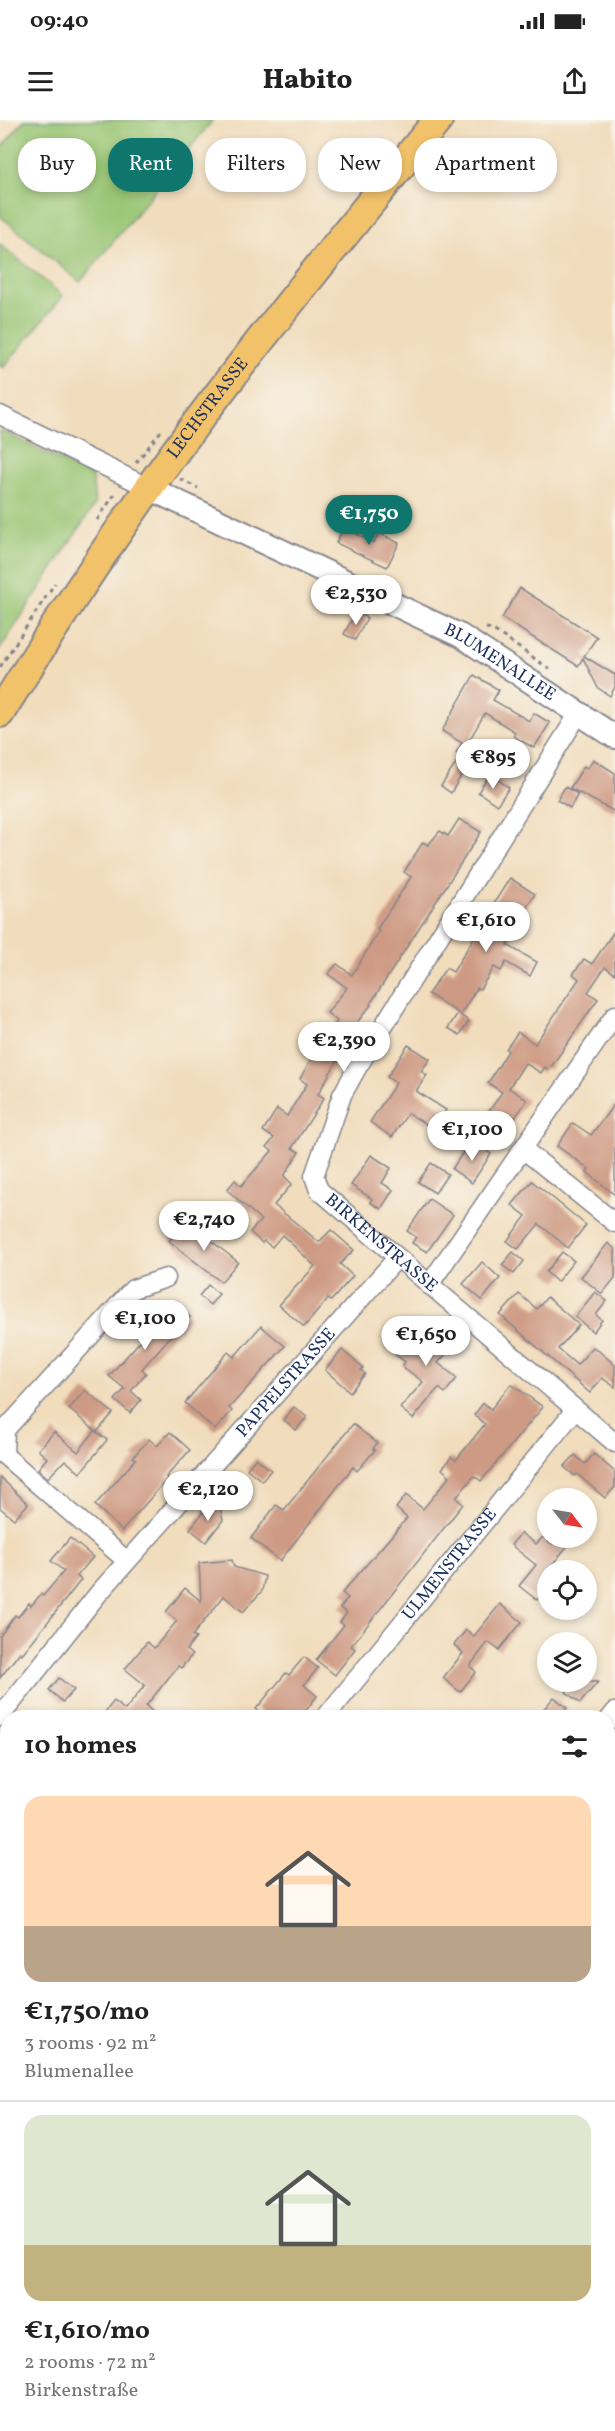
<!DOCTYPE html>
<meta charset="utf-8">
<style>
body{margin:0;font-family:Vollkorn,serif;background:#f2f2f2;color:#222;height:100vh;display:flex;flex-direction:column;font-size:22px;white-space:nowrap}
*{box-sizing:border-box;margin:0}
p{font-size:20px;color:#767676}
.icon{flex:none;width:33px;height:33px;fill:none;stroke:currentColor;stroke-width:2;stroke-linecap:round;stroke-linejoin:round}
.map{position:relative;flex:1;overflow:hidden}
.sheet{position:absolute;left:0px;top:1590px;width:615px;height:722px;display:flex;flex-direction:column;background:#fff;border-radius:24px 24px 0 0;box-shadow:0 3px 9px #0003}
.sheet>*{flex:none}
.guide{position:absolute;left:18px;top:18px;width:579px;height:54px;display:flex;gap:12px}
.needle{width:39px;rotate:121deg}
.buttons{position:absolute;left:537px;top:1368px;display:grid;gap:12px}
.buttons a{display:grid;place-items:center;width:60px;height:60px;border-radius:50%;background:#fff;box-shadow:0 3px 9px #0003;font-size:30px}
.price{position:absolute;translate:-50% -51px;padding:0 14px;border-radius:21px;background:#fff;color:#222;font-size:20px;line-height:39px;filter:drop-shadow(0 2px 3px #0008)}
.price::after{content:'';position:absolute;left:50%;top:36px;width:18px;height:14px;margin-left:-9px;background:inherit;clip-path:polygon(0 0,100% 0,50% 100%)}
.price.on{background:#0f766e;color:#fff}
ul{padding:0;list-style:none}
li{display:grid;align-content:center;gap:12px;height:318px;padding:0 24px}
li+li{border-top:2px solid #e0e0e0}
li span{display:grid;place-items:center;height:186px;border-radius:18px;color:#555}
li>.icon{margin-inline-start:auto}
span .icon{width:108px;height:108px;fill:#fffc;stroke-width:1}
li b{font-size:26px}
h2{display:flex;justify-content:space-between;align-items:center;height:72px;padding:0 24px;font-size:26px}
.pill{padding:0 21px;border-radius:24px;background:#fff;box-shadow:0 3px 9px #0003;font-size:21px;line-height:54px}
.pill.on{background:#0f766e;color:#fff}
.status{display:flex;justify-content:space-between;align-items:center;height:42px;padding:0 30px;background:#fff;direction:ltr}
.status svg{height:16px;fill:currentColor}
header{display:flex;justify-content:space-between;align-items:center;height:78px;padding:0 24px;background:#fff;font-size:27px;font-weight:800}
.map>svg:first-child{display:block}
.green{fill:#98c573;stroke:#5a7a68;stroke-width:1.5}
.building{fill:#ce9a83}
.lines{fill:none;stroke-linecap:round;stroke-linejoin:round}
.minor-casing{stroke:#86868c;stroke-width:21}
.tertiary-casing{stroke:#86868c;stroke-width:26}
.primary-casing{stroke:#86868c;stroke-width:32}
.path{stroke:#86868c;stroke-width:3;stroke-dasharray:4.5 4.5;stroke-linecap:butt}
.minor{stroke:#fff;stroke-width:18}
.tertiary{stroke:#fff;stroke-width:22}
.primary{stroke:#f2c26a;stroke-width:28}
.labels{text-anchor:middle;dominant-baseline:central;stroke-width:6;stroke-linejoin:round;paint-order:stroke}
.street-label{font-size:18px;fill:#1b2f5e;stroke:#f7f3e8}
</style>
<div class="status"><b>09:40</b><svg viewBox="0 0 49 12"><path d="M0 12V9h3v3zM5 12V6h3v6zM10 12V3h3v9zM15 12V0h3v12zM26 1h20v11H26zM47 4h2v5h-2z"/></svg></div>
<header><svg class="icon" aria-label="menu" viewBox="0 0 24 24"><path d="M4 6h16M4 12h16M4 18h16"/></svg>Habito<svg class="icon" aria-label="share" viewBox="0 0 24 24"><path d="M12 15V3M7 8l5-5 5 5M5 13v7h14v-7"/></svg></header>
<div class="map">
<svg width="615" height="2311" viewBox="0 0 615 2311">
<rect width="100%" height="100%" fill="#f7f3e8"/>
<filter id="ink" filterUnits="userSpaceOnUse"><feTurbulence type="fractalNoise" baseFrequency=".0167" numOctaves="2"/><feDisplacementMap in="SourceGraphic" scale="12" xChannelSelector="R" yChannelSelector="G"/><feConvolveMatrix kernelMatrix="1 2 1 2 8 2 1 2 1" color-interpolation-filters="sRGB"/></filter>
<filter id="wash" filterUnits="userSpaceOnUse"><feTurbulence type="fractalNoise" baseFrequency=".008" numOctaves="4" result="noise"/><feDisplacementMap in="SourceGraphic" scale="24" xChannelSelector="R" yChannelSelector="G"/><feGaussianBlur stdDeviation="1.35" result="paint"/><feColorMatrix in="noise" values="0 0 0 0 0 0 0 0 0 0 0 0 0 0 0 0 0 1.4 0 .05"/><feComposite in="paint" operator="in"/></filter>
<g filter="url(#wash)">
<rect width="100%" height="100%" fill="#f1dcbb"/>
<!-- green -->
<g class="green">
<polygon points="24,0 213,0 80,162 0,96 0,29"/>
<polygon points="0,124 63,176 3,248 0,246"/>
<polygon points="0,310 92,356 95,384 0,529"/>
<polygon points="229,2304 338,2304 347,2311 226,2311"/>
</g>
<g id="blocks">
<!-- building -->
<g class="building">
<polygon points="344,407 374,423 379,413 399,423 387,447 336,423"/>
<polygon points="520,468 597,517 584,536 615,555 615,567 610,576 598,568 583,538 578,546 502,498"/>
<polygon points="356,492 367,498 355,520 344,514"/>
<polygon points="474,555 499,570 493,580 529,601 534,593 550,603 534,628 513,616 515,612 485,593 470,619 480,624 451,673 441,666 461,636 456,633 462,623 442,611"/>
<polygon points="593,639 615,653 615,692 570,668 584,646 588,648"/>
<polygon points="490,654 509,668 497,685 478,672"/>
<polygon points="565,667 578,674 570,688 557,680"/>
<polygon points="459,699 481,712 370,884 371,885 343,920 348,922 318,974 324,978 292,1028 299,1032 284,1056 292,1064 274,1085 319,1122 331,1110 354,1130 340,1144 353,1156 331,1181 328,1179 304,1207 279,1185 315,1146 282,1115 272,1127 264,1121 262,1123 250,1112 261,1100 227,1070 235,1060 241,1066 272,1031 267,1027 274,1018 263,1011 277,989 287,996 307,964 300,959 318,926 322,928 337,901 327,893 347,868 328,854 337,844 352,855 379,811 377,809 411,757 404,752 423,722 428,725 440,711 448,716"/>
<polygon points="510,758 535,774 519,800 521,802 507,825 537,842 530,856 506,842 501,851 494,847 480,869 477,868 460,895 469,901 460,915 448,908 458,893 428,874 446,848 453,852 475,816 468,811 476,799 481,803"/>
<polygon points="615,810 615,854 605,847 588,872 598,879 549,950 545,947 541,953 525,943 509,968 527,980 505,1013 484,999 502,972 488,963 508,931 506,929 518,912 535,924 579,859 573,854 584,839 592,844"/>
<polygon points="408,925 430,939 421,951 427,955 416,971 446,990 439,1001 432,997 427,1005 408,993 392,1017 370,1002 396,963 387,957"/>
<polygon points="615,983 615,1075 587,1052 589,1049 557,1026 573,1003 591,1015"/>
<polygon points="471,1020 491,1034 472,1063 452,1049"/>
<polygon points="371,1035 391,1048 382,1063 393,1070 381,1089 370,1082 372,1079 351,1065"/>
<polygon points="431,1043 448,1054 435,1073 418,1062"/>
<polygon points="532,1061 586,1105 568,1128 539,1104 518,1129 507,1121 526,1096 512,1085"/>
<polygon points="429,1079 453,1095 427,1132 412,1123 416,1117 407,1111"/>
<polygon points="186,1101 238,1142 221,1162 169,1121"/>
<polygon points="608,1123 615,1129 615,1158 602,1174 581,1157"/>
<polygon points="513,1132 524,1141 514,1154 502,1145"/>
<polygon points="562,1132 574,1141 557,1162 546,1152"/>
<polygon points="482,1142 500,1158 482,1180 463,1164"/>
<polygon points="208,1165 219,1174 210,1185 199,1176"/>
<polygon points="595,1172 607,1181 596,1195 602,1200 593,1212 575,1197"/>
<polygon points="519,1174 537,1189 547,1177 579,1205 558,1229 577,1245 593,1227 599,1231 615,1245 615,1267 602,1258 590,1273 500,1195"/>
<polygon points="151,1185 168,1200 179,1187 190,1197 179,1210 177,1209 142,1249 146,1253 131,1271 141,1280 130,1293 115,1280 125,1269 109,1256 143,1218 132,1208"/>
<polygon points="424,1203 433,1210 436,1207 450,1219 441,1229 447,1233 438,1243 457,1258 445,1273 439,1268 434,1273 413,1299 400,1288 423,1262 402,1246 405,1242 396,1235"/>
<polygon points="261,1206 285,1226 229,1288 232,1291 215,1310 185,1283 228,1232 234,1237"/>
<polygon points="342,1230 363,1248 361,1250 365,1254 350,1272 325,1250"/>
<polygon points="511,1264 543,1287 481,1361 474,1356 456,1378 463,1384 351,1526 355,1529 335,1555 316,1540 344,1505 340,1502 347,1493 340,1488 348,1478 342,1473 407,1398 396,1388 406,1375 423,1389 450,1356 442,1349 451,1337 456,1340 485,1304 474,1295 483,1283 491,1289"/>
<polygon points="85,1270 113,1293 97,1312 69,1289"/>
<polygon points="294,1287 307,1297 296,1310 284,1300"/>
<polygon points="353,1304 377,1323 373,1329 375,1330 357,1351 353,1347 280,1441 251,1418 276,1385 284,1390"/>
<polygon points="95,1311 107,1320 80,1353 65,1340 48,1358 38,1349 47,1338 38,1330 54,1312 78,1332"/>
<polygon points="170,1312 190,1330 166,1357 168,1358 122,1411 95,1385 136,1339 133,1337 149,1319 157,1326"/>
<polygon points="594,1334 615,1352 615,1367 605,1378 577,1354 575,1356 564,1347 575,1335 585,1344"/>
<polygon points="256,1338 271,1350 262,1361 247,1349"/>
<polygon points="0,1357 28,1384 14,1399 0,1388"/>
<polygon points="212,1380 220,1387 223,1400 206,1422 190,1409"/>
<polygon points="521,1413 536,1424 543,1417 552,1424 558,1418 574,1418 548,1450 548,1467 537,1480 519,1466 536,1445 511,1425"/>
<polygon points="70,1418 93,1437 77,1456 81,1460 39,1513 22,1534 20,1532 0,1558 0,1516 15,1495 18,1497 29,1483 31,1486 41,1474 43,1476 64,1451 51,1441"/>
<polygon points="232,1440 234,1447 265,1456 262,1471 243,1492 224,1476 192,1516 196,1518 186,1530 192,1535 181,1548 178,1546 146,1586 160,1598 100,1598 114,1581 125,1590 145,1565 125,1549 147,1522 154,1528 177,1501 166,1492 185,1468 201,1481 199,1443"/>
<polygon points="500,1484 522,1502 499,1530 488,1522 470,1546 476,1552 460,1572 443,1558 463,1533 454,1525 466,1510 474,1516"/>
<polygon points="304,1537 318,1548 304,1565 317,1576 300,1598 257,1598 261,1592 256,1589 286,1553 289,1555"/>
<polygon points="59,1558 74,1570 63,1582 49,1570"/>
<polygon points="575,1562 598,1562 580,1583 566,1572"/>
<polygon points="554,1577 567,1588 560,1598 536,1598"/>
</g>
</g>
</g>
<g filter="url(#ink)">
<use href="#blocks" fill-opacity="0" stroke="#86868c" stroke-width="1.5"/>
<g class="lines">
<!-- minor casing -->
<g class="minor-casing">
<g id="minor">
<polyline points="0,295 149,368"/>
<path id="s1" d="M579,593L357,948L342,975L314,1056L319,1070L615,1323"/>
<polyline points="523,1029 615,1103"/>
<polyline points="429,1165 615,895"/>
<polyline points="127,1441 4,1335 5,1310 133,1169 166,1158"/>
<path id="s2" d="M0,1597L98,1474L397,1138"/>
<path id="s3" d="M325,1598L575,1290"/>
<polyline points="608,1601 615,1592"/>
<polyline points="0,1719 8,1723"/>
<polyline points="608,1940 615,1929"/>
<polyline points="0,2006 8,2009"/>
<polyline points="608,2049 615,2054"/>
<polyline points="0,2155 8,2157"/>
<polyline points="602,2304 615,2311"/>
</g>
</g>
<!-- tertiary casing -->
<g class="tertiary-casing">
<g id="tertiary">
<path id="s4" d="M149,368L461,516L615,617"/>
</g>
</g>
<!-- primary casing -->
<g class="primary-casing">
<g id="primary">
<path id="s5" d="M0,593C68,483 141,374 220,272C291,180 364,90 438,0"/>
</g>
</g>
<!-- path -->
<g class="path">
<polyline points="136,343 161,311"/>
<polyline points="180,359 198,368"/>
<polyline points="97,400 117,371"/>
<polyline points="486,508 492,509 551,550"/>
<polyline points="0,547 55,463"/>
<polyline points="0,2203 8,2191"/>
<polyline points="245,2304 252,2311"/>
<polyline points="324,2304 333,2311"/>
<polyline points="556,2304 568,2311"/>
</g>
<!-- minor -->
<use href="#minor" class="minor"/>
<!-- tertiary -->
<use href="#tertiary" class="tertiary"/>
<!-- primary -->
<use href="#primary" class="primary"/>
</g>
</g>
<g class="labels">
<!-- street labels -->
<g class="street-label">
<text stroke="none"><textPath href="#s5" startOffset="369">LECHSTRASSE</textPath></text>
<text stroke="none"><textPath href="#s4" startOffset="392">BLUMENALLEE</textPath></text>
<text stroke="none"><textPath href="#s1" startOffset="632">BIRKENSTRASSE</textPath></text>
<text stroke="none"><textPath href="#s2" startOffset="440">PAPPELSTRASSE</textPath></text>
<text stroke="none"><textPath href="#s3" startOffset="198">ULMENSTRASSE</textPath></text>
</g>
</g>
</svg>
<div class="buttons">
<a><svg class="needle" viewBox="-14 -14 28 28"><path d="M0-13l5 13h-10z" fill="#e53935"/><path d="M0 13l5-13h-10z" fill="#767676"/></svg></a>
<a><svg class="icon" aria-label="locate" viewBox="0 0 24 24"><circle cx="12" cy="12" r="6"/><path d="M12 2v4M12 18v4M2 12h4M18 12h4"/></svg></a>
<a><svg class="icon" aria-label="layers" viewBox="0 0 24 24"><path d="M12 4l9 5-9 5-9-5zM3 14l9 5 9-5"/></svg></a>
</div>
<b class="price on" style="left:369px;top:426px">€1,750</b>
<b class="price" style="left:356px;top:506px">€2,530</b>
<b class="price" style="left:493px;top:670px">€895</b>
<b class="price" style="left:486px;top:833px">€1,610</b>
<b class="price" style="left:344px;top:953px">€2,390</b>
<b class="price" style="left:472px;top:1042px">€1,100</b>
<b class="price" style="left:204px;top:1132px">€2,740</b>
<b class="price" style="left:145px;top:1231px">€1,100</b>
<b class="price" style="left:426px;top:1247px">€1,650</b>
<b class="price" style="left:208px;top:1402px">€2,120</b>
<div class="guide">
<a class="pill">Buy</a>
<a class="pill on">Rent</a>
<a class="pill">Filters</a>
<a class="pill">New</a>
<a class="pill">Apartment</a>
</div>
<section class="sheet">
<h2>10 homes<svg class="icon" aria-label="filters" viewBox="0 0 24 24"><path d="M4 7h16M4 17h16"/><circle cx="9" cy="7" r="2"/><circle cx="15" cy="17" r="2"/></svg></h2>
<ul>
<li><span style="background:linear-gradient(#ffd9b3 70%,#b9a48a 0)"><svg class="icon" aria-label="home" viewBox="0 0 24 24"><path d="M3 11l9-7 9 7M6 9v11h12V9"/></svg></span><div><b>€1,750/mo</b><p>3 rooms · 92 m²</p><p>Blumenallee</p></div></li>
<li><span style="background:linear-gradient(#dfe7d0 70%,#c2b280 0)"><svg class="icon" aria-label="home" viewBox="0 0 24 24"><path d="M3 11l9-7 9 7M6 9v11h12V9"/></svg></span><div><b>€1,610/mo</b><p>2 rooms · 72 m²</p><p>Birkenstraße</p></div></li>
</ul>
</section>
</div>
